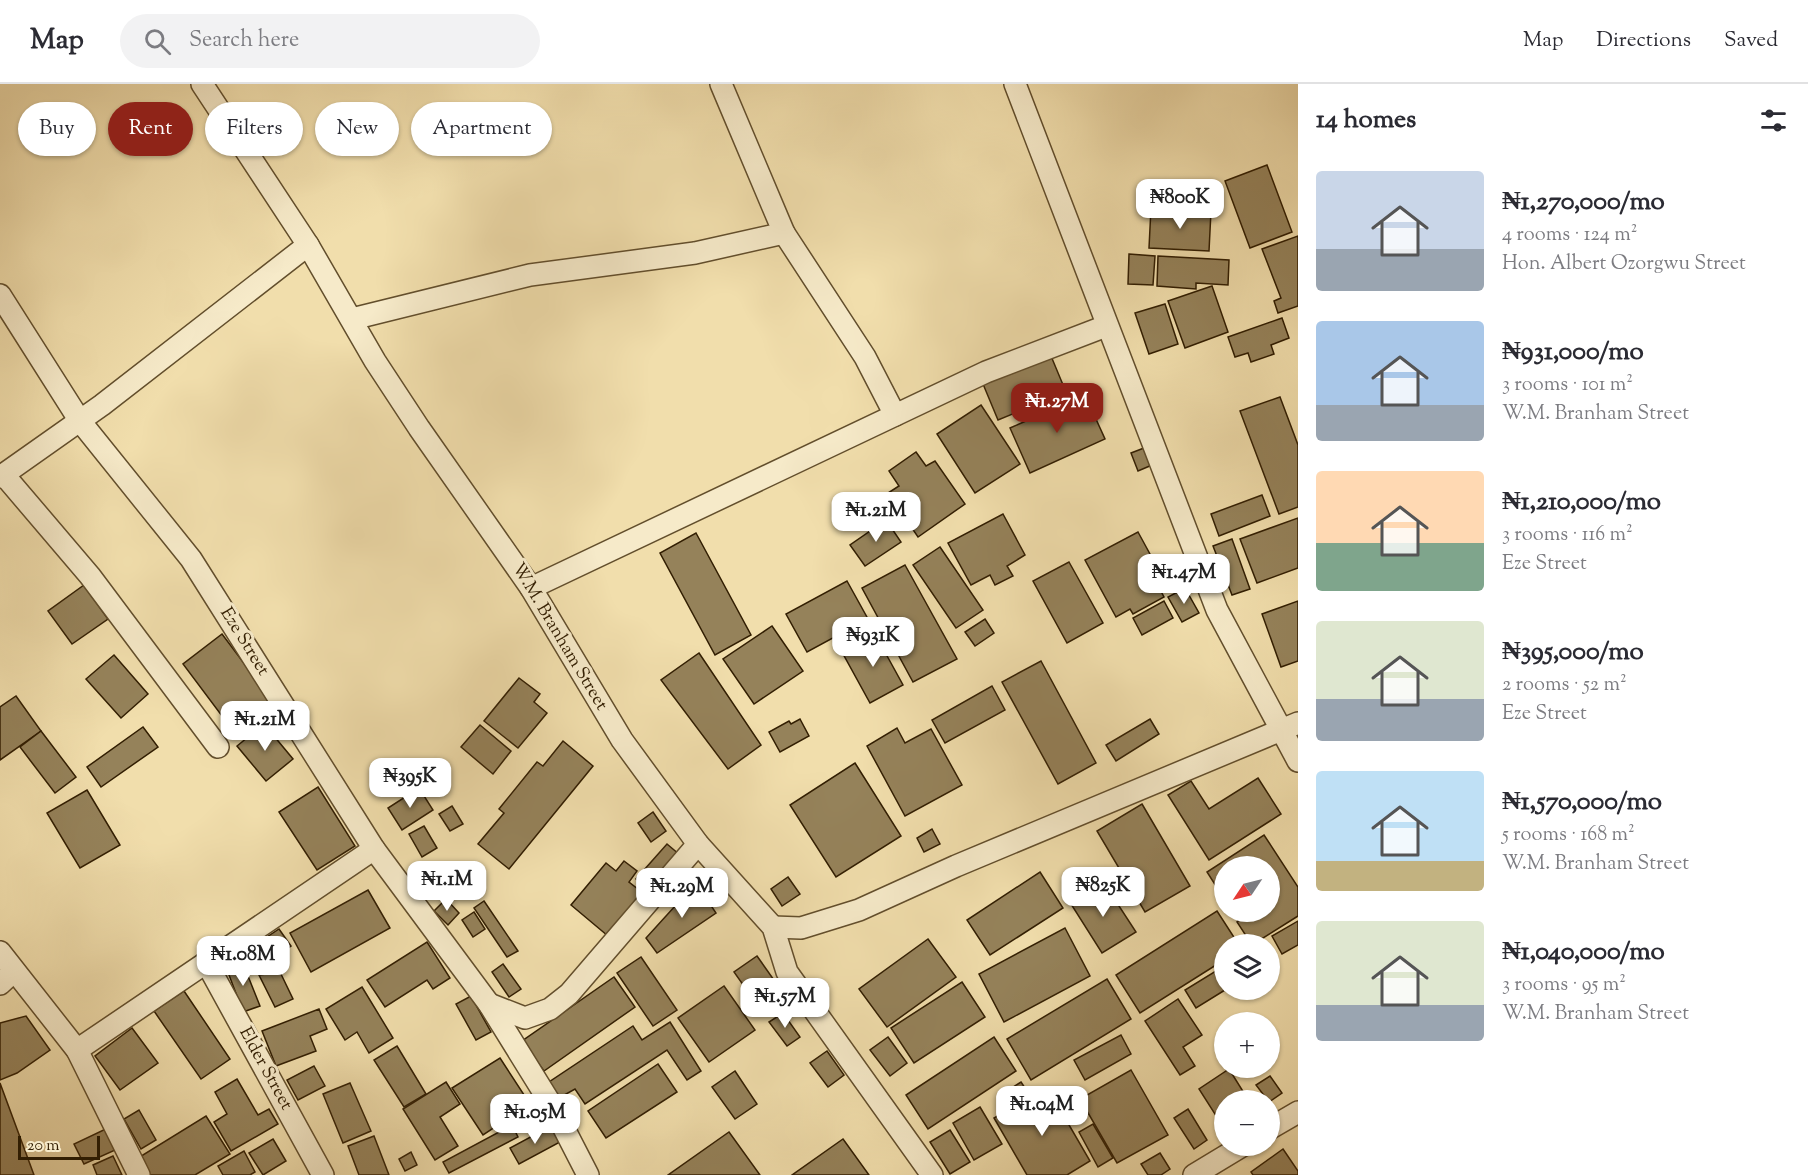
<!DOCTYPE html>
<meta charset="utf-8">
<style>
body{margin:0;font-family:"Sorts Mill Goudy",serif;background:#f2f2f3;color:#2b2b33;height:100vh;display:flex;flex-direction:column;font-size:22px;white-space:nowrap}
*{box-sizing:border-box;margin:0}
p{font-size:20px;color:#7c7c81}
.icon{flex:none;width:33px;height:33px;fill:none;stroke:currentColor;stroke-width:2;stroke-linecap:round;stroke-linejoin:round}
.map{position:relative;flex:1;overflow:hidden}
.sheet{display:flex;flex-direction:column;background:#fff;width:510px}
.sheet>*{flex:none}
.banner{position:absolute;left:18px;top:18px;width:570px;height:54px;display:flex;gap:12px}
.needle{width:39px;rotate:235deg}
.controls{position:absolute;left:1214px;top:772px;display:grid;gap:12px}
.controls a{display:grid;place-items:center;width:66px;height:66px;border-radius:50%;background:#fff;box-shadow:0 2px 4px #0004;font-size:30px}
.scale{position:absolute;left:18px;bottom:15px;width:82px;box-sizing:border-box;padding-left:6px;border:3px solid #321e02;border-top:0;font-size:16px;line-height:21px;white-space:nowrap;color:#321e02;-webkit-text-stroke:4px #f6eac9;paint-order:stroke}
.price{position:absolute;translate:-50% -51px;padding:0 14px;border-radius:12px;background:#fff;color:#222;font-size:20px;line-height:39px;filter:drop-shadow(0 2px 3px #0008)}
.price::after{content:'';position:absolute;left:50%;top:36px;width:18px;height:14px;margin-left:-9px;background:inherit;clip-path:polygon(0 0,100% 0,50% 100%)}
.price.current{background:#8f2418;color:#fff}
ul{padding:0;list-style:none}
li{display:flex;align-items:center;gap:18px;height:150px;padding:0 18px}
li span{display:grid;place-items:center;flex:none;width:168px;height:120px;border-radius:6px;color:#555}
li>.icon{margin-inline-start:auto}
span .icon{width:72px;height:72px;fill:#fffc;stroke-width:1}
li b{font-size:26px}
h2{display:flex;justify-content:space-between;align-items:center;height:72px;padding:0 18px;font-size:26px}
.tag{padding:0 21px;border-radius:27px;background:#fff;box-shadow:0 2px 4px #0004;font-size:21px;line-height:54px}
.tag.current{background:#8f2418;color:#fff}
header{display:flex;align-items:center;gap:36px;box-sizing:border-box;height:84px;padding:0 30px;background:#fff;border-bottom:2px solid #e1e1e2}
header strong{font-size:28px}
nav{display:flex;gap:33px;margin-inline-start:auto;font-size:21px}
.search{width:420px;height:54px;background:#f2f2f3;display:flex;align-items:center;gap:15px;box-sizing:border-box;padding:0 21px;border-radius:33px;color:#7c7c81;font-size:22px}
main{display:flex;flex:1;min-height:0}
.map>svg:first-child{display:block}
.building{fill:#95825a;stroke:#321e02;stroke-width:1.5}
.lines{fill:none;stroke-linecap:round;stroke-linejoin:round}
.minor-casing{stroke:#624e2c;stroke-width:24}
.minor{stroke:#f6eac9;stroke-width:21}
.labels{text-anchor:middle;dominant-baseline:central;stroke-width:6;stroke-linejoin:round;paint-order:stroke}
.street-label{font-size:18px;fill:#321e02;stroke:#f6eac9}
</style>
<header>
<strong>Map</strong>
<div class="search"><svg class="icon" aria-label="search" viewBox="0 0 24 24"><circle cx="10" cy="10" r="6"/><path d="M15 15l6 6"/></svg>Search here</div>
<nav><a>Map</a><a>Directions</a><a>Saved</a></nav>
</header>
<main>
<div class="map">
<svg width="1298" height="1091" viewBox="0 0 1298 1091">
<rect width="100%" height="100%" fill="#f1deac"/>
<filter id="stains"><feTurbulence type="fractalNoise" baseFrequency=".00333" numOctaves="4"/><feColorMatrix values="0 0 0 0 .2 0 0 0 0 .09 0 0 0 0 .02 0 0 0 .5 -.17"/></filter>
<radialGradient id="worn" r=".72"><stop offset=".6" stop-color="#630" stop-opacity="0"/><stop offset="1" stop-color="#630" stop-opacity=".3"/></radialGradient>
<!-- building -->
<g class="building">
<polygon points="1267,81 1292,148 1250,164 1225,97"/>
<polygon points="1151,124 1211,127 1209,167 1149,164"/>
<polygon points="1298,152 1298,222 1278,229 1274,217 1281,214 1262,165"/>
<polygon points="1129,170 1155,172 1153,201 1128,200"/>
<polygon points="1158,172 1229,176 1228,201 1196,199 1196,205 1157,202"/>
<polygon points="1212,202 1228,248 1185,264 1168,217"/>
<polygon points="1165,220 1178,260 1149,270 1135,229"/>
<polygon points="1282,234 1289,254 1271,261 1274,270 1251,278 1248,269 1235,273 1228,253"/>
<polygon points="1051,272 1066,308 998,336 983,300"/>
<polygon points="1085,311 1105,355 1030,389 1010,344"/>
<polygon points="1280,313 1298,361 1298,423 1279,430 1240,327"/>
<polygon points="981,321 1020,380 975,409 937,350"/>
<polygon points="1144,364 1152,381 1138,387 1131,369"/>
<polygon points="916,368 926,382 935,377 965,420 918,453 888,409 899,402 889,387"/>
<polygon points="1262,411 1270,432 1219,452 1211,430"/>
<polygon points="1003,430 1025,471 1007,482 1013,492 995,501 990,491 971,501 948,459"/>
<polygon points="1298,434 1298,484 1257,499 1240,455"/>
<polygon points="886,436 901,458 865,482 850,461"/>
<polygon points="1138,448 1163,494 1156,498 1164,513 1133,530 1130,525 1116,533 1085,476"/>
<polygon points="696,449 751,551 715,571 660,469"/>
<polygon points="1232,455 1250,505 1232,511 1213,462"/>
<polygon points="940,463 983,526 956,544 913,481"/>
<polygon points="1069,478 1103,539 1067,559 1033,497"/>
<polygon points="905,481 957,575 913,598 862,504"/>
<polygon points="847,497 868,535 807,568 786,530"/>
<polygon points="84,501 108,535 72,560 48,527"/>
<polygon points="1185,504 1199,529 1182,538 1168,513"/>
<polygon points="1164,517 1173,534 1142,551 1133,534"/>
<polygon points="1298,517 1298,577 1281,583 1262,530"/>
<polygon points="985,535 994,549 975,562 965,548"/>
<polygon points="772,542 803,587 754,620 723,575"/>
<polygon points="222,550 273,618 234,648 183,580"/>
<polygon points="875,550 903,601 870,619 842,568"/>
<polygon points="699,569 761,661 728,685 661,596"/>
<polygon points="114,571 148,610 121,634 86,595"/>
<polygon points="1041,577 1096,679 1058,700 1002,598"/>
<polygon points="519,594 540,610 534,618 547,629 518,664 484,637"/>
<polygon points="992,602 1005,626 945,659 932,636"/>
<polygon points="16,612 41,647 0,676 0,623"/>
<polygon points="800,635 809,652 780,668 769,648 789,637 791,640"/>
<polygon points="1150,635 1159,650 1116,677 1106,661"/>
<polygon points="264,640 293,675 266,697 237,662"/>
<polygon points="480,641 511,667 493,690 461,663"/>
<polygon points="143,643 158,663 101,703 87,683"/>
<polygon points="897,644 905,659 931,645 962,701 905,732 867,662"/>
<polygon points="41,647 76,693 55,709 20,663"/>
<polygon points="563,657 593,682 509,785 478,760 504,729 499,725 537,678 543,682"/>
<polygon points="855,679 901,752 836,793 790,721"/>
<polygon points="1258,694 1281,730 1209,776 1168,711 1191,697 1209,725"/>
<polygon points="318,703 355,762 317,786 279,728"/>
<polygon points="419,704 433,726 402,746 388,724"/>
<polygon points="87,706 120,761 80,784 47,729"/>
<polygon points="1142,720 1190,802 1145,828 1097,747"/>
<polygon points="452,722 463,740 450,747 439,730"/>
<polygon points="653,728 666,747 651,758 638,739"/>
<polygon points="424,742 437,764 422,773 409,750"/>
<polygon points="932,745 940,760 924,768 917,754"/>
<polygon points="1264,751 1298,803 1298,832 1252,861 1237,838 1249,828 1269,828 1269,783 1224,783 1223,813 1207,788"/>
<polygon points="667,760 680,771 649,806 636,795"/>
<polygon points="624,777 637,787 629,798 643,809 608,852 571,821 606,779 616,787"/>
<polygon points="424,778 441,803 429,811 412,786"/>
<polygon points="467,780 478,797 466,804 456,787"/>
<polygon points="448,785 464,808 454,815 438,792"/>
<polygon points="1040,788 1063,824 990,871 967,836"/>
<polygon points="788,793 800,810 782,822 771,805"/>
<polygon points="696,799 716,829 657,869 646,854"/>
<polygon points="1104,799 1136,848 1102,869 1071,820"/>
<polygon points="368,806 390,844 311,888 290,849"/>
<polygon points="446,815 459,829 448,841 434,827"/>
<polygon points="484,817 518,867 507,873 474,824"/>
<polygon points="1217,827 1239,861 1224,861 1224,876 1140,929 1116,891"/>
<polygon points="474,828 485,845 473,853 462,836"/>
<polygon points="1298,837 1298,861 1282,870 1272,852"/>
<polygon points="1065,844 1090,892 1004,938 979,890"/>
<polygon points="279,845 291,862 269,877 258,859"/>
<polygon points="928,855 956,893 887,943 859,905"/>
<polygon points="427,858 450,894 433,905 427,896 385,923 367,896"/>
<polygon points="757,872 781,906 758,922 734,888"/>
<polygon points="641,873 677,926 653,942 617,889"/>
<polygon points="242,877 260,922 243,928 226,883"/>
<polygon points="503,880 521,905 509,913 492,888"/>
<polygon points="1224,882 1225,906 1196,924 1185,906"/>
<polygon points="280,888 293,915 275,923 259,891"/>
<polygon points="614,893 635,923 544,987 522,957"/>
<polygon points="1107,895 1131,935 1031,996 1007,955"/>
<polygon points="962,898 985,933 914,979 891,944"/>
<polygon points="724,902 755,946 709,978 678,934"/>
<polygon points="362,903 393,954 369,969 357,948 345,956 326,925"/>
<polygon points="184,907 230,975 201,995 154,927"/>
<polygon points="471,912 491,948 476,956 456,920"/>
<polygon points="1178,915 1202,951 1183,963 1195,982 1180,991 1145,937"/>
<polygon points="319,925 327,945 310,952 316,967 276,982 262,947"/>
<polygon points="783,929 800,953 787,962 769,938"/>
<polygon points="26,932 50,966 17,989 0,996 0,939"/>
<polygon points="670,938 701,987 687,996 667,966 585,1020 575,1005 559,1014 549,998 633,942 642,956"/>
<polygon points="132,944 158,979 120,1006 95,972"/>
<polygon points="1121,951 1131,970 1085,996 1074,976"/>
<polygon points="888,953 907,979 890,992 870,966"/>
<polygon points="994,953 1016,987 928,1045 906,1011"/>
<polygon points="397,962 426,1010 404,1023 374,976"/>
<polygon points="827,967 844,991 828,1003 810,979"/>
<polygon points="500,974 530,1020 483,1051 452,1004"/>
<polygon points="658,980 677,1008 606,1054 588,1027"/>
<polygon points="314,982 325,1002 298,1016 287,996"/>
<polygon points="1229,985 1249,1017 1224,1017 1224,1035 1220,1038 1199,1005"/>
<polygon points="1131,986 1168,1051 1117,1079 1080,1015"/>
<polygon points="735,987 757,1020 735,1035 712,1003"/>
<polygon points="1270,992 1282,1009 1269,1018 1256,1001"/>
<polygon points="237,995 258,1031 269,1025 278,1040 231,1067 214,1038 227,1030 215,1008"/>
<polygon points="446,998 460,1020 440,1033 458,1062 435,1076 403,1025"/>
<polygon points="1021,998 1027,1007 1007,1020 1001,1011"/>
<polygon points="0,999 34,1091 0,1091"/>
<polygon points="350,999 371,1047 343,1059 323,1010"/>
<polygon points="1047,1003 1090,1077 1067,1091 1027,1091 994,1034"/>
<polygon points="980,1023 1002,1060 974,1076 953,1039"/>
<polygon points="1188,1025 1207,1056 1194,1065 1174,1034"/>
<polygon points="139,1026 156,1056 141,1065 124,1035"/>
<polygon points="206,1032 230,1070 195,1091 148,1091 138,1074"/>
<polygon points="1093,1040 1113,1074 1098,1083 1079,1048"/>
<polygon points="512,1041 518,1053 449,1089 443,1078"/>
<polygon points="112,1042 122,1063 84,1080 74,1060"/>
<polygon points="551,1042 560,1058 519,1080 510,1064"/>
<polygon points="950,1046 970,1078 950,1090 930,1058"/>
<polygon points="729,1048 760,1091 668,1091"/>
<polygon points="374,1052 389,1091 359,1091 348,1062"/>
<polygon points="273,1055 286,1077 263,1091 249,1069"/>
<polygon points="843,1055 869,1091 792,1091"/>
<polygon points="1283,1065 1298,1087 1298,1091 1253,1091 1251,1088"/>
<polygon points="244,1067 255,1088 250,1091 223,1091 218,1082"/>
<polygon points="411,1068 417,1081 405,1087 399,1075"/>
<polygon points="1160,1069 1170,1085 1161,1091 1148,1091 1141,1080"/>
<polygon points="113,1072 122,1091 97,1091 93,1081"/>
</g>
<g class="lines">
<!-- minor casing -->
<g class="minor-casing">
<g id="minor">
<polyline points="202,0 308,161 375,277 419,344 531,504 622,656 698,760 773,843 787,888 932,1091"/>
<polyline points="1015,0 1217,526 1298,677"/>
<polyline points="784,149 865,273 895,331"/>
<polyline points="0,211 80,337 191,475 374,765 489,920 554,1025 588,1091"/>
<polyline points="352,235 530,191 695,169 784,149 721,0"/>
<polyline points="4,391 90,492 218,663"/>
<polyline points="0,393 102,321 308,161"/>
<polyline points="531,504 986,288 1106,242"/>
<polyline points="773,843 801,844 859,826 956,782 1298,639"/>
<polyline points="0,868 77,966 139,1091"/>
<polyline points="206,878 323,1091"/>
<polyline points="0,900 14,887"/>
<polyline points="489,920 525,934 550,925 569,910 698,760"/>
<polyline points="77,966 374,765"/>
<polyline points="1269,1045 1298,1028"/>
<polyline points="1194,1091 1242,1062"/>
</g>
</g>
<!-- minor -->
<use href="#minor" class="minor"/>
</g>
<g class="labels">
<!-- street labels -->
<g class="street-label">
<text transform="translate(559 553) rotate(59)">W.M. Branham Street</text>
<text transform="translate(244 558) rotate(58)">Eze Street</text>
<text transform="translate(265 985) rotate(61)">Elder Street</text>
</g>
</g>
<rect width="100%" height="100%" filter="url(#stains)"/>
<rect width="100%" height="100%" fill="url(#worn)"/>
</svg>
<div class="controls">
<a><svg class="needle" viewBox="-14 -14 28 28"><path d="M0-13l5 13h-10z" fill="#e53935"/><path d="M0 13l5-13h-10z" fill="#7c7c81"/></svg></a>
<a><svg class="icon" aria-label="layers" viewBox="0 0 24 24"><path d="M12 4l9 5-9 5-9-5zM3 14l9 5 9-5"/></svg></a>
<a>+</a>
<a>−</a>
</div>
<div class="scale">20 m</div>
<b class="price" style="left:1180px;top:146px">₦800K</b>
<b class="price current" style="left:1057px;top:350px">₦1.27M</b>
<b class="price" style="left:876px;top:459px">₦1.21M</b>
<b class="price" style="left:1184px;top:521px">₦1.47M</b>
<b class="price" style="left:873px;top:584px">₦931K</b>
<b class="price" style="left:265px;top:668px">₦1.21M</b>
<b class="price" style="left:410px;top:725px">₦395K</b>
<b class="price" style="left:447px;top:828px">₦1.1M</b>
<b class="price" style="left:1103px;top:834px">₦825K</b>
<b class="price" style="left:682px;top:835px">₦1.29M</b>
<b class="price" style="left:243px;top:903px">₦1.08M</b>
<b class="price" style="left:785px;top:945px">₦1.57M</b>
<b class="price" style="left:1042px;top:1053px">₦1.04M</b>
<b class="price" style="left:535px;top:1061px">₦1.05M</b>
<div class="banner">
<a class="tag">Buy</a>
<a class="tag current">Rent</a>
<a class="tag">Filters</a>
<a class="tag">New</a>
<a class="tag">Apartment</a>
</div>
</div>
<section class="sheet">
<h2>14 homes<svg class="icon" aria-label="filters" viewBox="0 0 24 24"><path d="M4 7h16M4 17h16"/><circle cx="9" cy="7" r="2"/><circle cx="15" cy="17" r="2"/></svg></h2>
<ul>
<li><span style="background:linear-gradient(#c9d6e8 65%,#9aa5b1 0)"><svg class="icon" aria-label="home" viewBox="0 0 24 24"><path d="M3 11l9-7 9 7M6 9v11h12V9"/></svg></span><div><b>₦1,270,000/mo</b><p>4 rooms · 124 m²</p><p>Hon. Albert Ozorgwu Street</p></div></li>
<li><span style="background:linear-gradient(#a9c7e8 70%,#9aa5b1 0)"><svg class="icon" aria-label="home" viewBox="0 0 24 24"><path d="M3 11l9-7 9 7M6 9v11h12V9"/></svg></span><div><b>₦931,000/mo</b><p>3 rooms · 101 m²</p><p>W.M. Branham Street</p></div></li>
<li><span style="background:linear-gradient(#ffd9b3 60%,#7fa58c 0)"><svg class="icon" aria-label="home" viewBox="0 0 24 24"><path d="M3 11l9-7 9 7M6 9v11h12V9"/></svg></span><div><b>₦1,210,000/mo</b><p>3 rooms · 116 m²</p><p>Eze Street</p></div></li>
<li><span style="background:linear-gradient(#dfe7d0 65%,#9aa5b1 0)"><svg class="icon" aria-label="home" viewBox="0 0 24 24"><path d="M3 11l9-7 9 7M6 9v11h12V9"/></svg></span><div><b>₦395,000/mo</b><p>2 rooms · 52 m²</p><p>Eze Street</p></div></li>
<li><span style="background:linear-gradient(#bfe0f5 75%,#c2b280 0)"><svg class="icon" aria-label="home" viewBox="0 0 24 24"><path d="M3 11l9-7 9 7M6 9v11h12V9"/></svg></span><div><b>₦1,570,000/mo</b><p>5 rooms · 168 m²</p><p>W.M. Branham Street</p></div></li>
<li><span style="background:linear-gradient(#dfe7d0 70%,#9aa5b1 0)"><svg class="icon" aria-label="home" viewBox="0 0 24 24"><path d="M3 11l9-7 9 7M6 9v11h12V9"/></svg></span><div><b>₦1,040,000/mo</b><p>3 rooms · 95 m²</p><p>W.M. Branham Street</p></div></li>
</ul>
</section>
</main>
